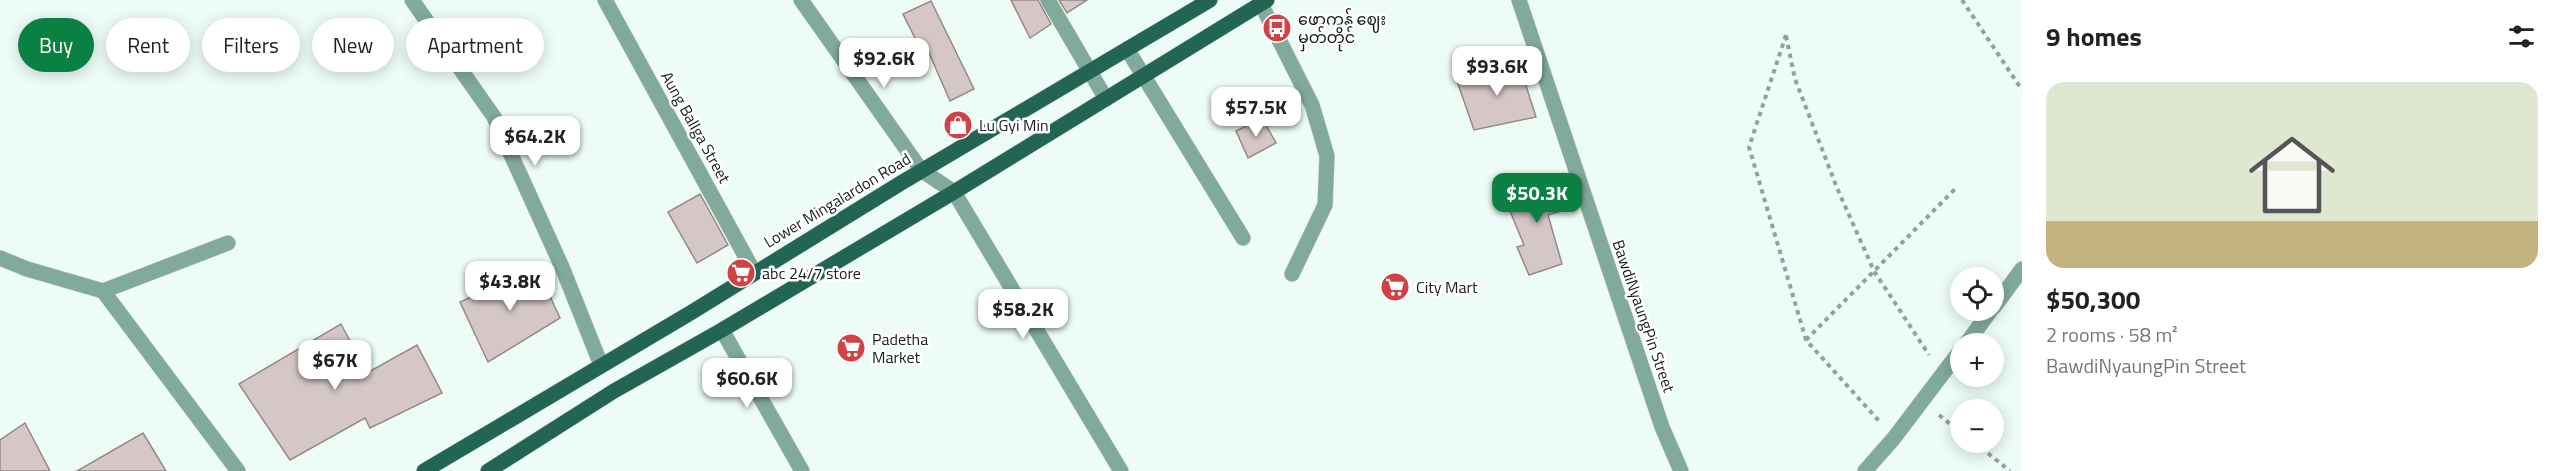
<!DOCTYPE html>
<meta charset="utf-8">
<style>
body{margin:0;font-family:"Titillium Web","Noto Sans Myanmar",sans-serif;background:#f6f6f6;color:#222;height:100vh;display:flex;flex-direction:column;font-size:22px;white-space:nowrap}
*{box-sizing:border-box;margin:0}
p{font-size:20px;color:#767676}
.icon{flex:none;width:33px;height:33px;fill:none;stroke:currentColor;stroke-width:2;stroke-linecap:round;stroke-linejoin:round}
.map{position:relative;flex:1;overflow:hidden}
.panel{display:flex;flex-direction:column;background:#fff;width:540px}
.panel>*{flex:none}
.guide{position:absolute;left:18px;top:18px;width:570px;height:54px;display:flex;gap:12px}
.controls{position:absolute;left:1950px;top:267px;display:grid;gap:12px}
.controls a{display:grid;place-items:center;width:54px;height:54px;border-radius:50%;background:#fff;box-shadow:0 3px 15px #0003;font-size:30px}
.price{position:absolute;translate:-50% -51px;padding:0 14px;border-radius:12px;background:#fff;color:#222;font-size:20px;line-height:39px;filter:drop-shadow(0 2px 3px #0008)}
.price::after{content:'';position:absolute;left:50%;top:36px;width:18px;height:14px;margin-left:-9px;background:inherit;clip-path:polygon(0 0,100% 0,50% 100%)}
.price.on{background:#0b8043;color:#fff}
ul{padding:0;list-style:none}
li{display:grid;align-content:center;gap:12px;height:318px;padding:0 24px}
li span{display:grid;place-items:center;height:186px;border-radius:18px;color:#555}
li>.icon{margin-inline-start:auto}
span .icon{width:108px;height:108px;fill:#fffc;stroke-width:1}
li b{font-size:26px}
h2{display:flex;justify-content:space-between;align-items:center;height:72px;padding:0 24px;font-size:26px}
.tag{padding:0 21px;border-radius:27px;background:#fff;box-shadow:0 3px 15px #0003;font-size:21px;line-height:54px}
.tag.on{background:#0b8043;color:#fff}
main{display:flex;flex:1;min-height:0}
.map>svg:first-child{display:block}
.building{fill:#d5c7c6;stroke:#958887;stroke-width:1.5}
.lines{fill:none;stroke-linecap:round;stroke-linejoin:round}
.minor-casing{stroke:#cbd8d4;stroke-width:16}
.major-casing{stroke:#cbd8d4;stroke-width:16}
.path{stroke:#95a09c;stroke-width:4;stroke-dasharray:4.5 4.5;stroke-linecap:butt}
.minor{stroke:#81aa9c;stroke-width:15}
.major{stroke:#226554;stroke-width:15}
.labels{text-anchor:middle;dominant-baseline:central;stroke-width:5;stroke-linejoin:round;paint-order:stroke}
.poi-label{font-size:16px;fill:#181d1b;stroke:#fff;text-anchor:start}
.street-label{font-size:16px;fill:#181d1b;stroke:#fff}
</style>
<main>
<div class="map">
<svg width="2022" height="471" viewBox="0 0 2022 471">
<rect width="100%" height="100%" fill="#edfcf7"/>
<!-- building -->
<g class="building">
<polygon points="1011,0 1038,0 1051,24 1030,38"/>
<polygon points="1059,0 1087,0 1067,13"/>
<polygon points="931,1 974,89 950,101 929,53 918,44 903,14"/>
<polygon points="1518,61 1536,117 1474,130 1457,81"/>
<polygon points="1262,118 1276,143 1248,158 1236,131"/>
<polygon points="1558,181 1568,209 1548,215 1562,264 1529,275 1517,247 1524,245 1503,194"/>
<polygon points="700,194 728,245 697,263 668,212"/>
<polygon points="536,266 560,318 488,362 460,302"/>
<polygon points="341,324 367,373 417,345 442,393 370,428 365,418 290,460 239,384"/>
<polygon points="25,423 50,471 0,471 0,440"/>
<polygon points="143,433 166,471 77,471"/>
</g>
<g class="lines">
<!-- minor casing -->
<g class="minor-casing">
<g id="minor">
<polyline points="412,0 494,117 562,267 601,365"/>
<polyline points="605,0 754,272"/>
<polyline points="801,0 921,170 954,192 1121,471"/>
<polyline points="1048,0 1106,99"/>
<polyline points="1519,0 1662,427 1681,471"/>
<polyline points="1261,4 1312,105 1327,156 1325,205 1292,274"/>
<polyline points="1127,49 1243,238"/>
<polyline points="0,258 27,269 103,291 228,243"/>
<polyline points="103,291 238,471"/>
<polyline points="1994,307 2022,269"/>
<polyline points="722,330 802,471"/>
<polyline points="1966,344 1991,310"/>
<polyline points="1865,471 1894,438 1960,351"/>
</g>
</g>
<!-- major casing -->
<g class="major-casing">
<g id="major">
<polyline points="424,471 692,312 901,183 1210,0"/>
<polyline points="488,471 614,391 722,330 954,192 1267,0"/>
</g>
</g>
<!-- path -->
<g class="path">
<polyline points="1962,0 2022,90"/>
<polyline points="1786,35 1749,147 1806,340 1879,421"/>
<polyline points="1786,36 1795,79 1837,188 1874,271 1929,355"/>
<polyline points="1806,340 1956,188"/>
<polyline points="1939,415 1960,432"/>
<polyline points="1974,442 2010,471"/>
</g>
<!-- minor -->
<use href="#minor" class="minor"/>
<!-- major -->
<use href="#major" class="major"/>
</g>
<!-- icons -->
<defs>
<g id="bus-disc" transform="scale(1.5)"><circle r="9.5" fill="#d14246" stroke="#fff"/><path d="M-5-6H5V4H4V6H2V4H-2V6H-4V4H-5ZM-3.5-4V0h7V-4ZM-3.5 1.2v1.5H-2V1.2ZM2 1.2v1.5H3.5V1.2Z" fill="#fff"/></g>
<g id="shop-disc" transform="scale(1.5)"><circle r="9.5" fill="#d14246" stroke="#fff"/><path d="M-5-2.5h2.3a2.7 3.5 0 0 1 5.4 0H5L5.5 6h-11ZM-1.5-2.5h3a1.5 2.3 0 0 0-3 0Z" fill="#fff"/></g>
<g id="supermarket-disc" transform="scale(1.5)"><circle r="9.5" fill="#d14246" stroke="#fff"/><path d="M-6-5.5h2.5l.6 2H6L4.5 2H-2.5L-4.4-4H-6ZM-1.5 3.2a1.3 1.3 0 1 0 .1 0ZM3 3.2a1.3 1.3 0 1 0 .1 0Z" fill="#fff"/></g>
</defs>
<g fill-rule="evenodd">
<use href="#bus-disc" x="1277" y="28"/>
<use href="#shop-disc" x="958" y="125"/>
<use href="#supermarket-disc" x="741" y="273"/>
<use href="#supermarket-disc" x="1395" y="287"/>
<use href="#supermarket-disc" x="851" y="348"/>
</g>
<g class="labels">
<!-- poi labels -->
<g class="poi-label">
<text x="1298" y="19">ဖော့ကန် ဈေး<tspan x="1298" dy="18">မှတ်တိုင်</tspan></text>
<text x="979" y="125">Lu Gyi Min</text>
<text x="762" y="273">abc 24/7 store</text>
<text x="1416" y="287">City Mart</text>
<text x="872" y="339">Padetha<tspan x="872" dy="18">Market</tspan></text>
</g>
<!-- street labels -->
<g class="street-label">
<text transform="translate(696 127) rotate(61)">Aung Ballga Street</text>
<text transform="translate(837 200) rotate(-31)">Lower Mingalardon Road</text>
<text transform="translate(1644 316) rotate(71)">BawdiNyaungPin Street</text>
</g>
</g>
</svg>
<div class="controls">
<a><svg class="icon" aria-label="locate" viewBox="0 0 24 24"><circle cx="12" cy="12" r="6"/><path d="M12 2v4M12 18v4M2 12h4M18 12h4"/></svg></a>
<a>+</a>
<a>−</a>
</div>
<b class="price" style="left:884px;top:89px">$92.6K</b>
<b class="price" style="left:1497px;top:97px">$93.6K</b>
<b class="price" style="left:1256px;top:138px">$57.5K</b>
<b class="price" style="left:535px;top:167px">$64.2K</b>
<b class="price on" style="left:1537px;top:224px">$50.3K</b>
<b class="price" style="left:510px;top:312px">$43.8K</b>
<b class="price" style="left:1023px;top:340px">$58.2K</b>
<b class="price" style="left:335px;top:391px">$67K</b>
<b class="price" style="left:747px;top:409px">$60.6K</b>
<div class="guide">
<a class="tag on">Buy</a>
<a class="tag">Rent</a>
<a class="tag">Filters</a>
<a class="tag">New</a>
<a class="tag">Apartment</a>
</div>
</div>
<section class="panel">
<h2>9 homes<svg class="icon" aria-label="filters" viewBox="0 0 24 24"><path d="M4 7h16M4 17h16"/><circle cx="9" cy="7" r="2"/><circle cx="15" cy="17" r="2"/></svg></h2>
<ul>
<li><span style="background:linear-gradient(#dfe7d0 75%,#c2b280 0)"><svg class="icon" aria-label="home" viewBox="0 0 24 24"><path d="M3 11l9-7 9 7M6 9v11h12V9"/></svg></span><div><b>$50,300</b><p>2 rooms · 58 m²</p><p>BawdiNyaungPin Street</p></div></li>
</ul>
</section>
</main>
